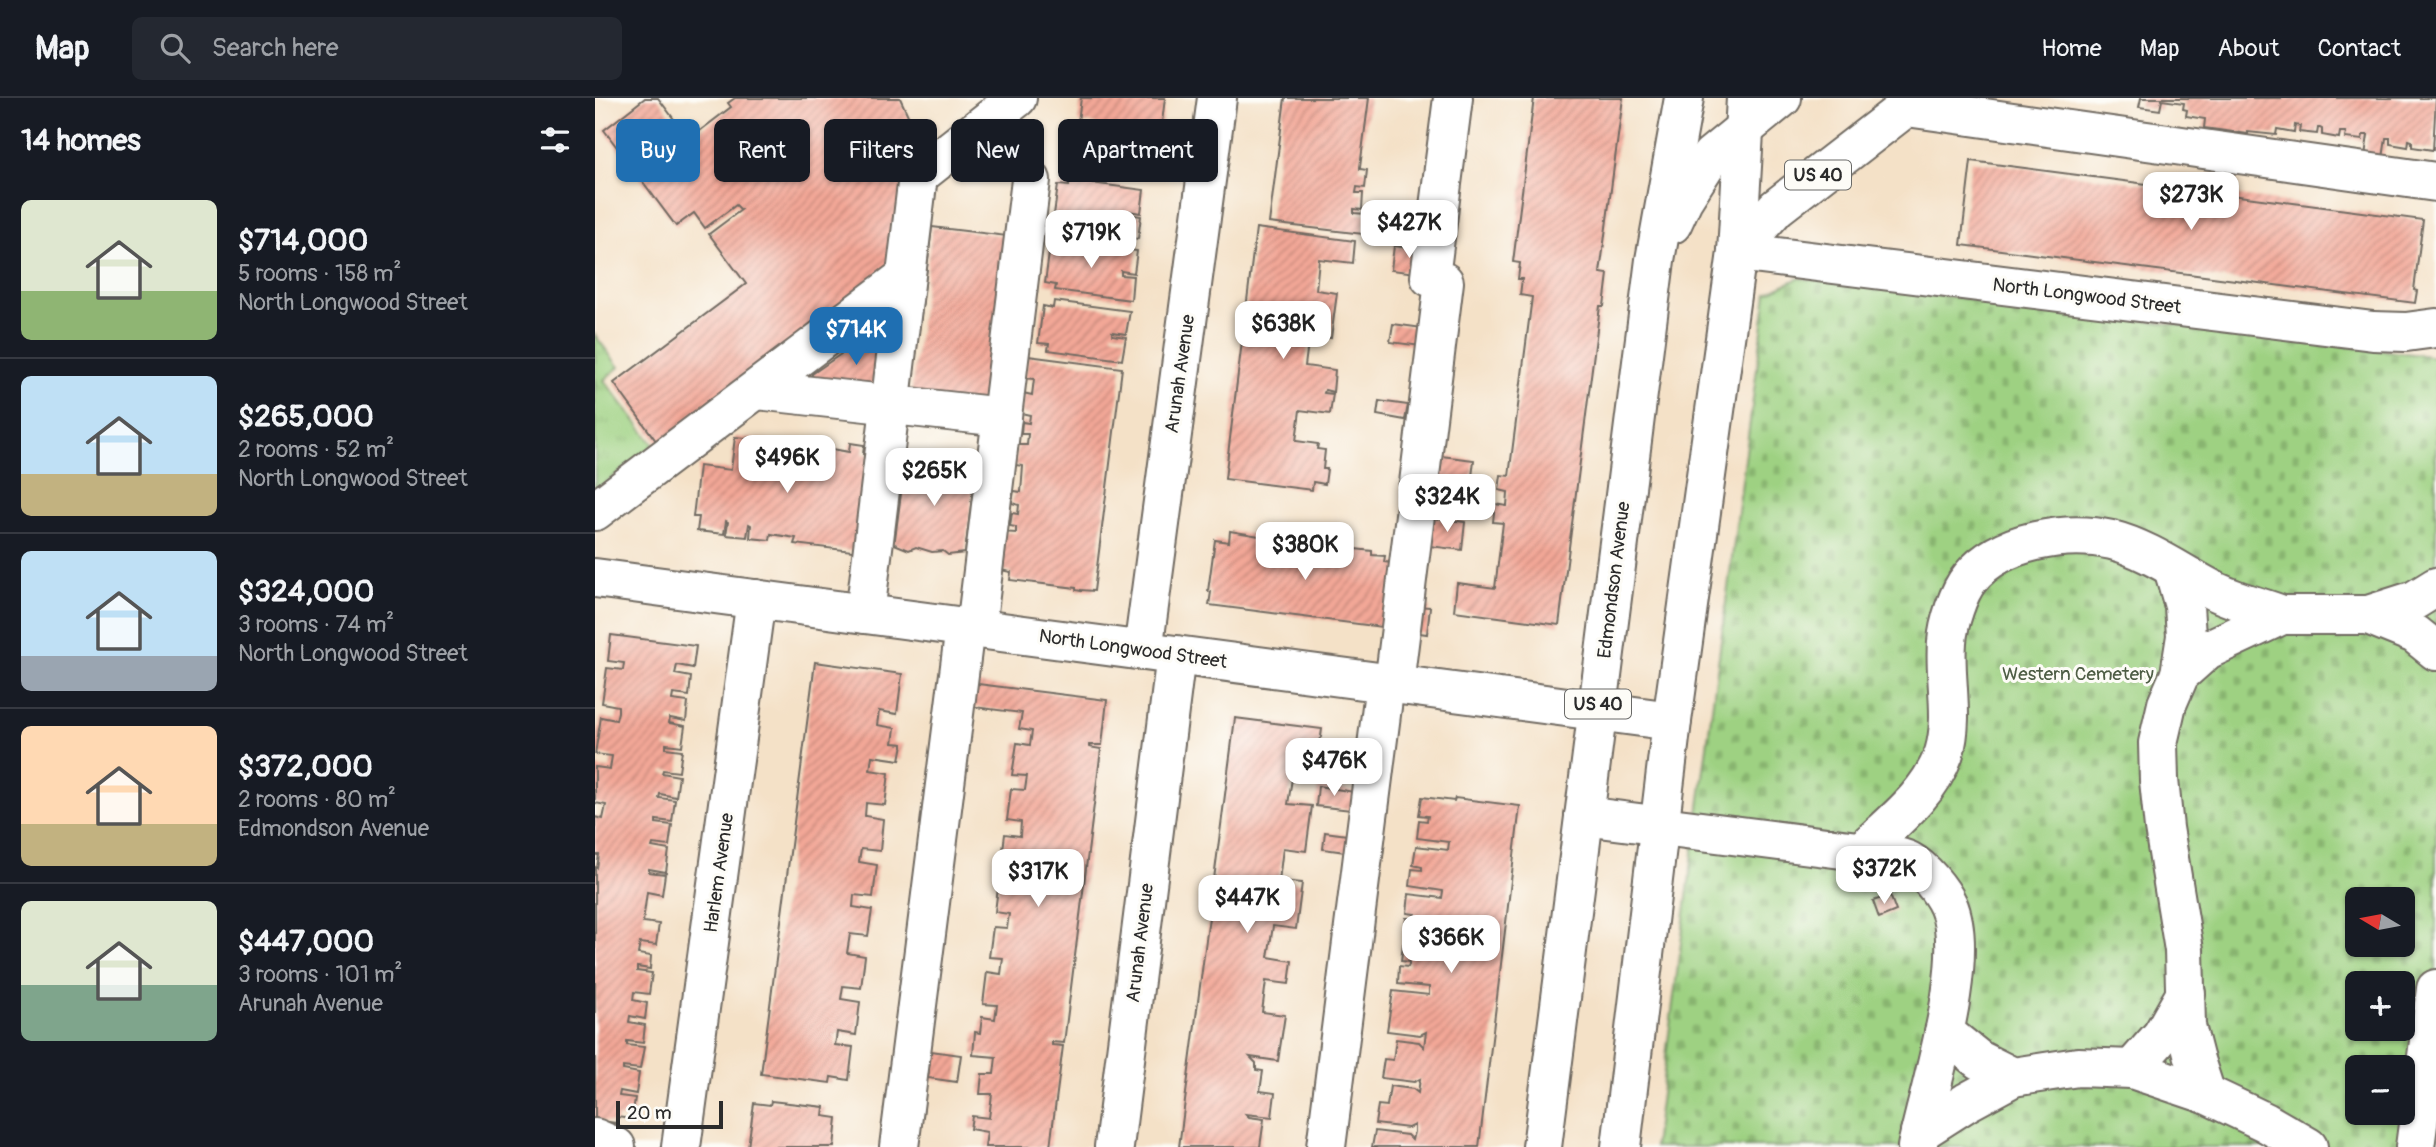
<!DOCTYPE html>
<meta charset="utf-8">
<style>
body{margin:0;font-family:Pangolin,sans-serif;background:#242831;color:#f1f3f6;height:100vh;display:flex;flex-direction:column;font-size:26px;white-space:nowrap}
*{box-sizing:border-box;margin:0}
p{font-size:23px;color:#9ea1a6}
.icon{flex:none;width:38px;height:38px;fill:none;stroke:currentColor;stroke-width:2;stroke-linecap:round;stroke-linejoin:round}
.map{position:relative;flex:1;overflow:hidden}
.drawer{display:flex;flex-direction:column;background:#171b24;width:595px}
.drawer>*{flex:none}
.guide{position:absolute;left:21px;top:21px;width:665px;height:63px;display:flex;gap:14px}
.needle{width:46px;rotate:280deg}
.tools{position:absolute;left:1750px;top:789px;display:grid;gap:14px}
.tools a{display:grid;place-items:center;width:70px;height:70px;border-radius:10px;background:#171b24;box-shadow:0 2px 5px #0004;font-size:35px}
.scale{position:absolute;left:21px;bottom:18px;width:107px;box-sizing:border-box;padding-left:7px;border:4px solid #2b2b2b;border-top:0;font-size:19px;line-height:24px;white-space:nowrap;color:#2b2b2b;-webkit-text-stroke:5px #fdfcf7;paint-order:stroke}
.price{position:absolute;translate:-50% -60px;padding:0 16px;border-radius:14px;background:#fff;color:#222;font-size:23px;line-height:46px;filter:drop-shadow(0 2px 4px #0008)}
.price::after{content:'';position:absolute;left:50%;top:42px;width:21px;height:16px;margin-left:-10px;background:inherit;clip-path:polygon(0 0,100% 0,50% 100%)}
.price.current{background:#1f6fb2;color:#fff}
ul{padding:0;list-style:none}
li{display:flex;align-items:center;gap:21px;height:175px;padding:0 21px}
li+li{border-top:2px solid #363941}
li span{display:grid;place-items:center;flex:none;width:196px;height:140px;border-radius:10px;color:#555}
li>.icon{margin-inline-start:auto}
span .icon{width:84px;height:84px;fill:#fffc;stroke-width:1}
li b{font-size:30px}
h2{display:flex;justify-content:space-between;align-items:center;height:84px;padding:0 21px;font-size:30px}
.pill{padding:0 24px;border-radius:10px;background:#171b24;box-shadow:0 2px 5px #0004;font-size:24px;line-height:63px}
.pill.current{background:#1f6fb2;color:#fff}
header{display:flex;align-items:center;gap:42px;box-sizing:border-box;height:98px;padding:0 35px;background:#171b24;border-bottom:2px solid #363941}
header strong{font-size:33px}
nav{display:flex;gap:38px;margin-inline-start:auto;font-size:24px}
.search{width:490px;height:63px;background:#242831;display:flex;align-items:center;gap:18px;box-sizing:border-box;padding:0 24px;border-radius:10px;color:#9ea1a6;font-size:26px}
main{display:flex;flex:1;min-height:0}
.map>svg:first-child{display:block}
.cemetery{fill:url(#cemetery-stones);stroke:#647e56;stroke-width:2;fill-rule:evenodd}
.park{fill:url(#park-tufts);stroke:#647e56;stroke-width:2}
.building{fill:url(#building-hatch)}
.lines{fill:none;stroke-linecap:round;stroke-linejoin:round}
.minor-casing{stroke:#716b62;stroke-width:42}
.major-casing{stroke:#716b62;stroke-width:42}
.minor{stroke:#fff;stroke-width:38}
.major{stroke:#fff;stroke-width:38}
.labels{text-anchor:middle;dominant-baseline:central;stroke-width:6;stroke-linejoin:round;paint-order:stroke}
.shield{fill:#fdfcf7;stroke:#6a6a68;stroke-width:2}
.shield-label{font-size:18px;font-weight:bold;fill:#2b2b2b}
.street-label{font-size:19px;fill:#2b2b2b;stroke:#fdfcf7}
.park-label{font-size:19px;fill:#4e5d45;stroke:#fdfcf7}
</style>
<header>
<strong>Map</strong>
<div class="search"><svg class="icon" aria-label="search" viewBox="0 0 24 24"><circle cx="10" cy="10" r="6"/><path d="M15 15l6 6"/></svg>Search here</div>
<nav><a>Home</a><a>Map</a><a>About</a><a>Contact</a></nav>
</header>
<main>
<section class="drawer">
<h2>14 homes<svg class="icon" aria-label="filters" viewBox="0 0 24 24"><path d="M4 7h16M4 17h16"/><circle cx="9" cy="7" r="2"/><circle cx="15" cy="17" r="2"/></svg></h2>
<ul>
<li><span style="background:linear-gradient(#dfe7d0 65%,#8fb573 0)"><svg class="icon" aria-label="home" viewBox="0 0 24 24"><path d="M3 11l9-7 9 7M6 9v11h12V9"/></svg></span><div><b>$714,000</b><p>5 rooms · 158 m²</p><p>North Longwood Street</p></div></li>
<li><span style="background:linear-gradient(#bfe0f5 70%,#c2b280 0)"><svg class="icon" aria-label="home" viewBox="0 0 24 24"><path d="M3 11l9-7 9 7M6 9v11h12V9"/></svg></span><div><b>$265,000</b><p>2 rooms · 52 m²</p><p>North Longwood Street</p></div></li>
<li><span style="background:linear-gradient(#bfe0f5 75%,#9aa5b1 0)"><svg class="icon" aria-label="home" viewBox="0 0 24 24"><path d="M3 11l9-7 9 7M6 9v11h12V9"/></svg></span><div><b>$324,000</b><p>3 rooms · 74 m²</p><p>North Longwood Street</p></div></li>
<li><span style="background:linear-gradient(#ffd9b3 70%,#c2b280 0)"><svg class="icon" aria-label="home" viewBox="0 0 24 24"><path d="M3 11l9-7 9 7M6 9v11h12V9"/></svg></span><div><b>$372,000</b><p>2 rooms · 80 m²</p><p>Edmondson Avenue</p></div></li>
<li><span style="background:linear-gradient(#dfe7d0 60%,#7fa58c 0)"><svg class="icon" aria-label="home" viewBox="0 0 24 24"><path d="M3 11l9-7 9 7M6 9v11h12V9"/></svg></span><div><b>$447,000</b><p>3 rooms · 101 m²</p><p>Arunah Avenue</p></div></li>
</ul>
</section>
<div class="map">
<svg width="1841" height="1049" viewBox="0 0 1841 1049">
<defs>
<pattern id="cemetery-stones" width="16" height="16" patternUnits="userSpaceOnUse" patternTransform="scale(1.75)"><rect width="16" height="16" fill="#9ed182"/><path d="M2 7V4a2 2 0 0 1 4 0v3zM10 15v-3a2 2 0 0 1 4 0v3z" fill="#88b470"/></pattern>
<pattern id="park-tufts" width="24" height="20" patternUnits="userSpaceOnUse" patternTransform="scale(1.75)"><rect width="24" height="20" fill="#9ed182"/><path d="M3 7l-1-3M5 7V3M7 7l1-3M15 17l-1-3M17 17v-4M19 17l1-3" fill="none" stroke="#88b470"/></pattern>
<pattern id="building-hatch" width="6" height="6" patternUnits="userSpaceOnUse" patternTransform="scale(1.75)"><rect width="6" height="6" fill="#f3a797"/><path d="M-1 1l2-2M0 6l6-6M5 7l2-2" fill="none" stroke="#c5887b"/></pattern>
</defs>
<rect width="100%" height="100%" fill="#fdfcf7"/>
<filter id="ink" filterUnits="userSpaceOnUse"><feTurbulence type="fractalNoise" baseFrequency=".0143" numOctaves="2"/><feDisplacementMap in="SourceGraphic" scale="14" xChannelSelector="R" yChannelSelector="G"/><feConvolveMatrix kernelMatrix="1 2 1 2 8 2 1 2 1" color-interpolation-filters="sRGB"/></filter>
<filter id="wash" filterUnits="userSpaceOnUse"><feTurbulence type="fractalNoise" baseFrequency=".00686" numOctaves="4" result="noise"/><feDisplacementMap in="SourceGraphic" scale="28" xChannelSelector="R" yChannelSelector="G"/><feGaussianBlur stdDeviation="1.57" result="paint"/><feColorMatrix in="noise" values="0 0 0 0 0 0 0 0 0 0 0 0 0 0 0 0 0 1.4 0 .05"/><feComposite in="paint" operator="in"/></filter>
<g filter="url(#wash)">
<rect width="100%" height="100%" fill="#f4e1c7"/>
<!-- cemetery -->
<path class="cemetery" d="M1204,180L1841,259V1049H1059L1172,195ZM1762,802H1808V847H1762ZM1762,886H1808V931H1762ZM1762,970H1808V1015H1762Z"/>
<!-- park -->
<polygon class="park" points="0,237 24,269 9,282 59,347 0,393"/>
<g id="blocks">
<!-- building -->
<g class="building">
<polygon points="50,0 63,0 94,41 136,9 133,5 140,0 305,0 328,50 300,176 67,351 19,285 151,186 114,136 146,112 141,107 110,130 99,115 81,128 9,32"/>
<polygon points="486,0 570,0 564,49 518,43 516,59 497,56 501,26 483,24"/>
<polygon points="690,0 774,0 765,69 765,71 772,72 770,90 762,89 761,95 768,95 767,112 759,111 759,115 771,116 768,136 674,125"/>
<polygon points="939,0 1028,0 1005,175 1013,176 1009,208 1005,208 964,527 859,513 862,485 900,490 908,425 898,424 900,406 912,408 913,394 904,392 906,377 914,378 937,199 925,197 927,181 923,181 925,165 918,164"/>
<polygon points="1546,0 1841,0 1838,52 1817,49 1817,43 1814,42 1813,49 1795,46 1795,40 1791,40 1787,67 1769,65 1773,37 1768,37 1767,42 1750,40 1751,34 1745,34 1744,40 1727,37 1727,31 1725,30 1723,30 1722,36 1704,34 1705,28 1700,27 1699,34 1682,31 1681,37 1653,34 1653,36 1609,30 1610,21 1591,18 1592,12 1588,11 1589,5 1567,2 1565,12 1544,9"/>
<polygon points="1376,63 1828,122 1819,192 1822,193 1820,205 1366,147"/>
<polygon points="474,82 549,92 546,115 533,113 533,116 546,118 543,141 469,132 470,126 458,124 463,87 474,88"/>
<polygon points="337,129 421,139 390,306 316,297"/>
<polygon points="661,130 760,143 758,165 724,161 721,192 742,195 736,240 714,237 710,268 740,272 738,294 730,292 729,295 738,296 735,316 705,312 701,343 723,346 722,351 730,352 728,371 732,371 730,386 718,384 717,392 630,381"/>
<polygon points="466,143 542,153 539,175 526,173 526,177 538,178 536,202 460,192 461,187 450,185 455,148 465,150"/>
<polygon points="799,148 832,152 829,176 796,172"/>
<polygon points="459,203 535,213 531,236 517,234 517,237 531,239 527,262 453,252 454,246 443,245 448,208 458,210"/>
<polygon points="294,223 283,299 215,289 217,276"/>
<polygon points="798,226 828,230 826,248 795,244"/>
<polygon points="433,258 527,270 499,493 486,492 486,493 481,492 481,490 415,482 416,474 400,471 406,434 421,435 421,429 415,428 417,415 423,416 424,407 417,405 419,393 426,394 428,368 420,367 423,347 432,347 433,336 426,336 427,324 434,325 435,317 426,315 428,295 437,297 439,281 430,280"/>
<polygon points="784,303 813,307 810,322 782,317"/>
<polygon points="140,339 180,343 178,359 190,361 192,345 224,349 223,365 235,367 237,351 254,354 255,345 269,347 268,356 276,356 265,454 199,446 201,440 176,436 175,442 155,440 156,427 154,426 152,439 131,437 133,424 131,423 129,436 102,433 104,419 98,419 104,368 136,372"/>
<polygon points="311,358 333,361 332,369 380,375 370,455 353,457 348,453 337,454 321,449 314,452 297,445 297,441 300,441"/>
<polygon points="846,358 879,362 876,387 844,383"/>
<polygon points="838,420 870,424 867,452 834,448"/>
<polygon points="635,433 682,441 681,450 758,460 760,451 777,453 777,457 790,458 789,464 808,466 802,531 614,507 616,494 613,493 620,442 634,444"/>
<polygon points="820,508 835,509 832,536 817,534"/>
<polygon points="16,537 101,548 98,570 82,567 80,576 96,579 94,598 78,596 77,602 93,604 91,623 75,620 74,625 90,628 87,648 71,646 71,650 87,652 84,674 68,672 67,675 84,678 81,699 65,696 64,700 80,702 77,724 61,722 61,725 77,727 74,748 58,746 57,749 74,752 71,774 54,771 54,774 70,776 67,797 52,794 48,824 64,826 61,847 45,845 43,856 56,858 55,871 42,869 42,873 57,875 54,896 39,894 38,902 52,905 50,921 35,918 34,924 50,927 48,945 32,943 32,947 49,949 45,971 28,969 28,972 44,975 41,996 25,993 24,998 40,1000 37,1021 22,1019 21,1025 0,1022 0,769 2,770 4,757 0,757 0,719 8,721 11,707 0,705 0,669 15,671 17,658 0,656 6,619 21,622 23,614 23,608 7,605 12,570 28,572 29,565 13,563"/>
<polygon points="220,564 307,576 302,616 284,613 282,627 300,630 298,645 308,646 305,662 277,658 275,672 294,675 290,707 271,705 270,718 288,721 285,753 266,751 264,764 282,767 278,799 259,797 258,809 277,812 273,838 255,836 252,855 270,858 266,890 248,888 246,901 265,904 261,937 242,934 241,941 240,947 258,949 254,982 236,979 235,985 166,976"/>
<polygon points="375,585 512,602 507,647 494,647 494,649 506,651 469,945 457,944 457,947 468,948 455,1049 390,1049 392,1034 375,1031 377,1018 394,1020 397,996 385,996 387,976 399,976 401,959 378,957 380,934 385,935 387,919 400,921 402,907 388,906 392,874 406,876 408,860 394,859 398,829 412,830 414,816 400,814 404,782 418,784 420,770 406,768 410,736 425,738 426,724 412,722 416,691 430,692 432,678 417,677 422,645 435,647 437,633 424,631 427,615 371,608"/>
<polygon points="640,620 727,631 721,676 698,674 693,706 717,708 711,753 688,750 684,783 707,785 701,831 678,828 673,859 697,863 694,886 671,883 667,914 690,917 683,963 655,959 661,965 661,972 668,973 665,993 680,995 677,1019 651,1016 654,1019 669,1021 665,1049 584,1049"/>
<polygon points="723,688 759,694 756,712 721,708"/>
<polygon points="827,699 859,703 860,700 925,708 884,1049 777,1049 780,1033 812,1037 817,1042 819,1034 819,1027 813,1030 780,1026 783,1007 792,1008 795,988 818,991 823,995 825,981 819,984 786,980 789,961 798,962 801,941 824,944 829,949 830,941 831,934 825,937 792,933 798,893 834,897 834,889 803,886 804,868 813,869 814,866 814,864 806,863 808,846 840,850 842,841 809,837 811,820 819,820 820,816 812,815 814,796 847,800 848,793 815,788 817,771 827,772 827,769 818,767 821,748 853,752 854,744 822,740 824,722 832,723 833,718 824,717"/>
<polygon points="730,734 760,738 758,755 728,751"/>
<polygon points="1295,797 1301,813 1284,820 1278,803"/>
<polygon points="336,953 366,957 362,984 333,980"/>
<polygon points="176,1003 229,1009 228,1018 242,1020 239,1049 153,1049 159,1005 175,1007"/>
</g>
</g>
</g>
<g filter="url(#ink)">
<use href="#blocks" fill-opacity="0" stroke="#716b62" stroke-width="2"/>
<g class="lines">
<!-- minor casing -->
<g class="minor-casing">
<g id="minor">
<polyline points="1312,9 1841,84"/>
<polyline points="1142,154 1778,233 1811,234 1841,230"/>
<polyline points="162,292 407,319"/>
<polyline points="0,413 310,179"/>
<polyline points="1578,470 1589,508 1591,538 1585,576"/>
<polyline points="0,480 1077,623"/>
<polyline points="270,516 323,78 422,0"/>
<polyline points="1773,517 1820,536 1841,553"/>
<polyline points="381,530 436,82"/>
<polyline points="548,553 622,0"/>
<polyline points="799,586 849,184 835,179 858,0"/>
<path d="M989,718L1294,757C1300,759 1308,760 1314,763C1329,771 1346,792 1353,807C1377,860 1334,991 1322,1049"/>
<path d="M1268,752C1298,724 1335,696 1349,655C1360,619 1349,581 1352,544C1353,527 1363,494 1375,480C1405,442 1473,432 1517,442C1553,451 1590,478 1622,494C1643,504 1666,509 1687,517"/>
<polyline points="1349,934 1384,962 1418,979 1483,969 1537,971 1611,996 1670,1024 1713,1049"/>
<polyline points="1537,971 1567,937 1591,895"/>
<polyline points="1611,996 1599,959 1591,928 1589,852 1569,730 1564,682 1563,645 1572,606 1585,576 1612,552 1687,517 1773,517 1820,502 1841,489"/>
<polyline points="1325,1034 1372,1004 1418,979"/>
<polyline points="0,1040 21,1049"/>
<polyline points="86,1049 161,501"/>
<polyline points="304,1049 370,529"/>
<polyline points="519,1049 581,557"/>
<polyline points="731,1049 790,585"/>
<polyline points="1820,1049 1841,891"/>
</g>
</g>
<!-- major casing -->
<g class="major-casing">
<g id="major">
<polyline points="1077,126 1088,102 1116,58 1187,0"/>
<polyline points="1142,154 1181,110 1323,0"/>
<polyline points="947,1049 1060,162 1089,0"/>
<polyline points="1026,1049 1077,623 1142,154 1151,0"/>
</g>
</g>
<!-- minor -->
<use href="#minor" class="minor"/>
<!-- major -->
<use href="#major" class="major"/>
</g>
</g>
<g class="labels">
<!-- shield labels -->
<g class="shield">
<rect x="1190" y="62.5" width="66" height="29" rx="5"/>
<rect x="970" y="591.5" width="66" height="29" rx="5"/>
</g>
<g class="shield-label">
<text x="1223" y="77">US 40</text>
<text x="1003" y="606">US 40</text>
</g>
<!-- street labels -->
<g class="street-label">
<text transform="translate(1492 198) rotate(7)">North Longwood Street</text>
<text transform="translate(585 276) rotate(-82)">Arunah Avenue</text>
<text transform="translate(1019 482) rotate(-83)">Edmondson Avenue</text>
<text transform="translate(538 551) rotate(8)">North Longwood Street</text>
<text transform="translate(124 775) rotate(-82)">Harlem Avenue</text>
<text transform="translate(545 845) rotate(-83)">Arunah Avenue</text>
</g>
<!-- park labels -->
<g class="park-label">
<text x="1483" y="576">Western Cemetery</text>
</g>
</g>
</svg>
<div class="tools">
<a><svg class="needle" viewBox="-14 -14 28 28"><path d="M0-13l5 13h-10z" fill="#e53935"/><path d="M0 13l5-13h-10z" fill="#9ea1a6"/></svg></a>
<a>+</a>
<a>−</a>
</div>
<div class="scale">20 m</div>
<b class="price" style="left:1596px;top:134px">$273K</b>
<b class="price" style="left:814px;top:162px">$427K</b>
<b class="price" style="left:496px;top:172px">$719K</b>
<b class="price" style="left:688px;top:263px">$638K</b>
<b class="price current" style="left:261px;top:269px">$714K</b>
<b class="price" style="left:192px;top:397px">$496K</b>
<b class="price" style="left:339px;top:410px">$265K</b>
<b class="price" style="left:852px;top:436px">$324K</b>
<b class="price" style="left:710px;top:484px">$380K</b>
<b class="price" style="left:739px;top:700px">$476K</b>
<b class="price" style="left:1289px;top:808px">$372K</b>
<b class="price" style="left:443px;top:811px">$317K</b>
<b class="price" style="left:652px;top:837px">$447K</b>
<b class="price" style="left:856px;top:877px">$366K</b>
<div class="guide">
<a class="pill current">Buy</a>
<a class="pill">Rent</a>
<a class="pill">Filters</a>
<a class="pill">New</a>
<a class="pill">Apartment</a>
</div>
</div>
</main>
